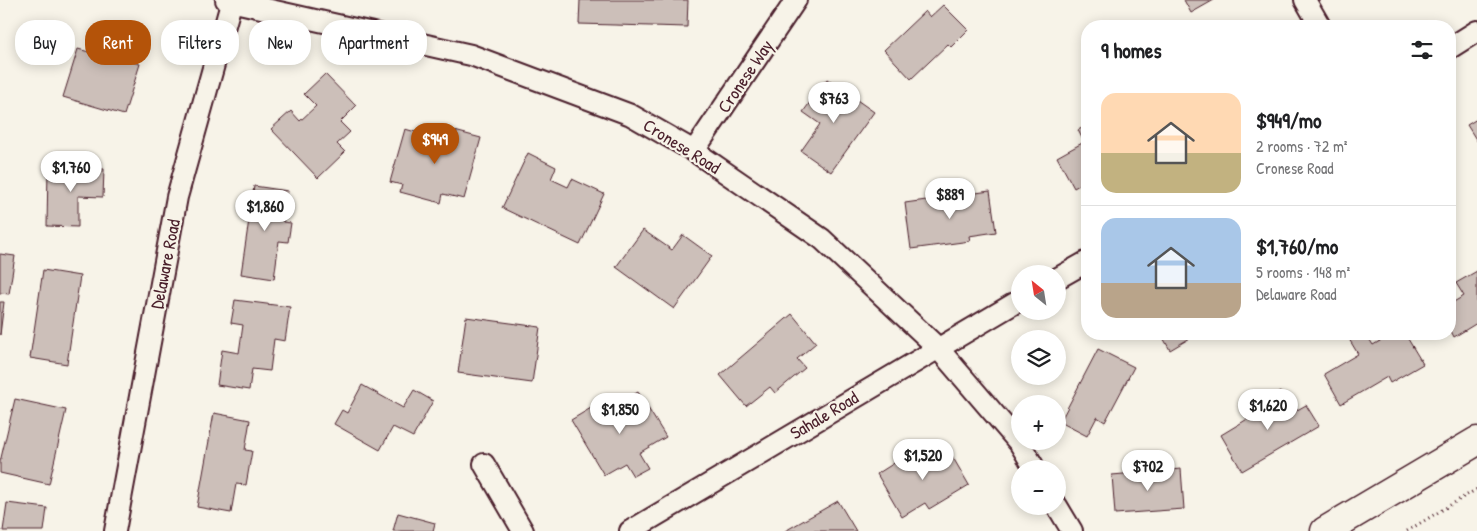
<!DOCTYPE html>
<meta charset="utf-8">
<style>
body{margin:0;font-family:"Patrick Hand",sans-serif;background:#f6f6f6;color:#202124;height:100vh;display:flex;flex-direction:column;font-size:19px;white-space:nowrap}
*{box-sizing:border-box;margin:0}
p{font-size:16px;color:#757577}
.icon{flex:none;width:28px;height:28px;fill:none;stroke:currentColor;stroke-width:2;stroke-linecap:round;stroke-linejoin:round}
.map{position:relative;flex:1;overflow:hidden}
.side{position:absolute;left:1081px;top:20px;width:375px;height:320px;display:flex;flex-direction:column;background:#fff;border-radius:20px;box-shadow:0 2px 12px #0003}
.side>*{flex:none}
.guide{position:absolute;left:15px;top:20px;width:475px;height:45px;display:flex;gap:10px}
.needle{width:32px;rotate:330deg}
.fabs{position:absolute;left:1011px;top:265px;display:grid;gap:10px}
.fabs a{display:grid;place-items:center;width:55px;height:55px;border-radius:50%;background:#fff;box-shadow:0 2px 12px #0003;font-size:25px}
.price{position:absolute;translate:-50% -42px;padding:0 11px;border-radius:18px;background:#fff;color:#222;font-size:16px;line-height:32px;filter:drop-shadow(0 1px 2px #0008)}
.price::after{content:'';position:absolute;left:50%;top:30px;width:15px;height:11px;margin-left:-8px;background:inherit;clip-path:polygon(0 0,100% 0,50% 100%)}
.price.on{background:#b45309;color:#fff}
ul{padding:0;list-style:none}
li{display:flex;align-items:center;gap:15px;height:125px;padding:0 20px}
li+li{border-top:1px solid #e0e0e0}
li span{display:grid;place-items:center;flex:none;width:140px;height:100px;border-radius:15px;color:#555}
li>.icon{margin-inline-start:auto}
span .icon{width:60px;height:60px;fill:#fffc;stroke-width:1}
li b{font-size:21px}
h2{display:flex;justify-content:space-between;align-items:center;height:60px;padding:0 20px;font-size:21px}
.tag{padding:0 18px;border-radius:20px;background:#fff;box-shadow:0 2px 12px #0003;font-size:18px;line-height:45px}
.tag.on{background:#b45309;color:#fff}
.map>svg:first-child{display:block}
.building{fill:#ccbfb9;stroke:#4a1f2b}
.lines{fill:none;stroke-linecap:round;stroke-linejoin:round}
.street-casing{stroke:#4a1f2b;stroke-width:24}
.secondary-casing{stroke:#4a1f2b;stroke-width:31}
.path{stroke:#4a1f2b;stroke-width:3;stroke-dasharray:1 4;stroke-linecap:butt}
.street{stroke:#f7f3e8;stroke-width:20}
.secondary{stroke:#f7f3e8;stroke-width:28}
.labels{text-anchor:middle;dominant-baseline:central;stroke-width:4.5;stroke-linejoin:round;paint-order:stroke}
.street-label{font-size:18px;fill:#4a1f2b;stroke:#f7f3e8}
</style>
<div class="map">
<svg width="1477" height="531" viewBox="0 0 1477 531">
<rect width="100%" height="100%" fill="#f7f3e8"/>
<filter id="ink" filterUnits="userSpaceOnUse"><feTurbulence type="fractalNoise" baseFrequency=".02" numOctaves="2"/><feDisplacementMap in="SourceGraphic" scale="10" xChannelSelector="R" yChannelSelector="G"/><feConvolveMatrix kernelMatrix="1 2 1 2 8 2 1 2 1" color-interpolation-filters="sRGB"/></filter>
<g filter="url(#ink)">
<!-- building -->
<g class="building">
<polygon points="580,0 688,0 687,27 579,24"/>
<polygon points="1184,0 1214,0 1191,13"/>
<polygon points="943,5 968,30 951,47 948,44 911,79 884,50 925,11 930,17"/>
<polygon points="109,24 141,33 132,62 140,64 124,115 63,97 78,49 100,55"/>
<polygon points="325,74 356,106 340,122 350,132 337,144 345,152 318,178 271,129 291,111 300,121 316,106 304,94"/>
<polygon points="827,79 874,112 831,172 801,151 820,124 803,112"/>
<polygon points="1477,119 1477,141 1467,125"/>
<polygon points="1088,125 1088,180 1074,188 1057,157 1084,142 1078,130"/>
<polygon points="405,129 444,140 447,129 481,138 464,199 443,194 441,203 400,192 402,185 390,182"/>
<polygon points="528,153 556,167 551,179 568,187 572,179 604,194 580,245 502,208"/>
<polygon points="48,168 104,169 103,197 78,196 78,227 47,226"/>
<polygon points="254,186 288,191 283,222 291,223 288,242 279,241 274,279 241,274"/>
<polygon points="990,191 996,232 969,236 970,241 911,249 905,203"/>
<polygon points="643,230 672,250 683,235 712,256 674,309 616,267"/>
<polygon points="0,254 15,256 9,294 0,293"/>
<polygon points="43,270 80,276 67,364 30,358"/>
<polygon points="1477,271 1477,323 1454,337 1450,329 1450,304 1464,296 1456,283"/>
<polygon points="235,300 290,307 285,341 274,339 270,371 252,369 249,390 217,385 222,350 239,353 243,325 231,323"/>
<polygon points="0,302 4,302 0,335"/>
<polygon points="792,314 816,343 797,359 805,368 775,393 770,387 746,406 720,375"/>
<polygon points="466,317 540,327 532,383 458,373"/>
<polygon points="1161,334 1197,334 1170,350"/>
<polygon points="1346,334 1366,334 1373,345 1392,334 1405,334 1423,364 1390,383 1387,377 1341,404 1324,374 1358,354"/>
<polygon points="1098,349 1134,367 1105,422 1097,417 1087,436 1060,422"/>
<polygon points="362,385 403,408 414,390 433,401 413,437 393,427 380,450 334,424 342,410 347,413"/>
<polygon points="638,392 666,437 639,453 648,468 633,476 625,463 604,475 571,420 591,408 597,417"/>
<polygon points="1280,392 1292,413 1306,405 1319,426 1242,471 1221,435 1264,409 1261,403"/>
<polygon points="15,399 66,410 49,484 0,473 0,462"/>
<polygon points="214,413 250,420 245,450 252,451 246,485 236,484 231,513 197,507"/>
<polygon points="945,444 969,485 929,509 925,503 902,517 877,474 907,455 912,464"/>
<polygon points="1181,469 1184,509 1115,514 1112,475"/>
<polygon points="838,501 856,531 785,531"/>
<polygon points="7,503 47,508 44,531 3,531"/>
<polygon points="398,513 435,523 433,531 393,531"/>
</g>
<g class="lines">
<!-- street casing -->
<g class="street-casing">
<g id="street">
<polyline points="226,0 471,55 631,115 694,151 822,239 937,347 1020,444 1035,469"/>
<polyline points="1305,0 1320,26"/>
<polyline points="1450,48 1477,31"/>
<polyline points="694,151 796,0"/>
<polyline points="1058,278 1088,261"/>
<polyline points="484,464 523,531"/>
<polyline points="1057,506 1072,531"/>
<polyline points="115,531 177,197 232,0"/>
<polyline points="630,531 1020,300"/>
</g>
</g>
<!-- secondary casing -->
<g class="secondary-casing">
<polyline id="secondary" points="1325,531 1477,441"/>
</g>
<!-- path -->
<polyline class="path" points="1407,531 1477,489"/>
<!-- street -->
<use href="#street" class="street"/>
<!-- secondary -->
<use href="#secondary" class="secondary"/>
</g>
</g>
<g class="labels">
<!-- street labels -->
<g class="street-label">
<text transform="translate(745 76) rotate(-56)">Cronese Way</text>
<text transform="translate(682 146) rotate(32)">Cronese Road</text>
<text transform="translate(165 264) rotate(-79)">Delaware Road</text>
<text transform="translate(824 415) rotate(-31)">Sahale Road</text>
</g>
</g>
</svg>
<div class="fabs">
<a><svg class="needle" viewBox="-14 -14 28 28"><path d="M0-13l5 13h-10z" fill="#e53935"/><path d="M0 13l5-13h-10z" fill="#757577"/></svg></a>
<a><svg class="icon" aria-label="layers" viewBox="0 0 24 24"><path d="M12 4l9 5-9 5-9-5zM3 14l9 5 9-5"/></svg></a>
<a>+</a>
<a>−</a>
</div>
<b class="price" style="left:834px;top:124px">$763</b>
<b class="price on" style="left:435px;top:165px">$949</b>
<b class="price" style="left:71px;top:193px">$1,760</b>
<b class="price" style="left:950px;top:220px">$889</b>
<b class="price" style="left:265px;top:232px">$1,860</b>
<b class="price" style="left:1268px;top:431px">$1,620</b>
<b class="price" style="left:620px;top:435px">$1,850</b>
<b class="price" style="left:923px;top:481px">$1,520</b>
<b class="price" style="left:1148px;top:492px">$702</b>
<div class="guide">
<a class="tag">Buy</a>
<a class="tag on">Rent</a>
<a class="tag">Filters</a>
<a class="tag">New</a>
<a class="tag">Apartment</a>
</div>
<section class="side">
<h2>9 homes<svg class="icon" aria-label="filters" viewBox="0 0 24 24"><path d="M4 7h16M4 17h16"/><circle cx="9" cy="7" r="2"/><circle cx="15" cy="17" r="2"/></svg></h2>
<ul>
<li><span style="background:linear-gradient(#ffd9b3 60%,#c2b280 0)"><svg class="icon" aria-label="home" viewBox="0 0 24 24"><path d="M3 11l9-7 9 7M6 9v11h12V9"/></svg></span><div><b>$949/mo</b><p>2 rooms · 72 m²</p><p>Cronese Road</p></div></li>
<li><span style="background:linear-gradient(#a9c7e8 65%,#b9a48a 0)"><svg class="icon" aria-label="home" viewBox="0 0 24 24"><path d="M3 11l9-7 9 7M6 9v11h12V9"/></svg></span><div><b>$1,760/mo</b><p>5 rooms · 148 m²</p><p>Delaware Road</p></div></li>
</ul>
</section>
</div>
